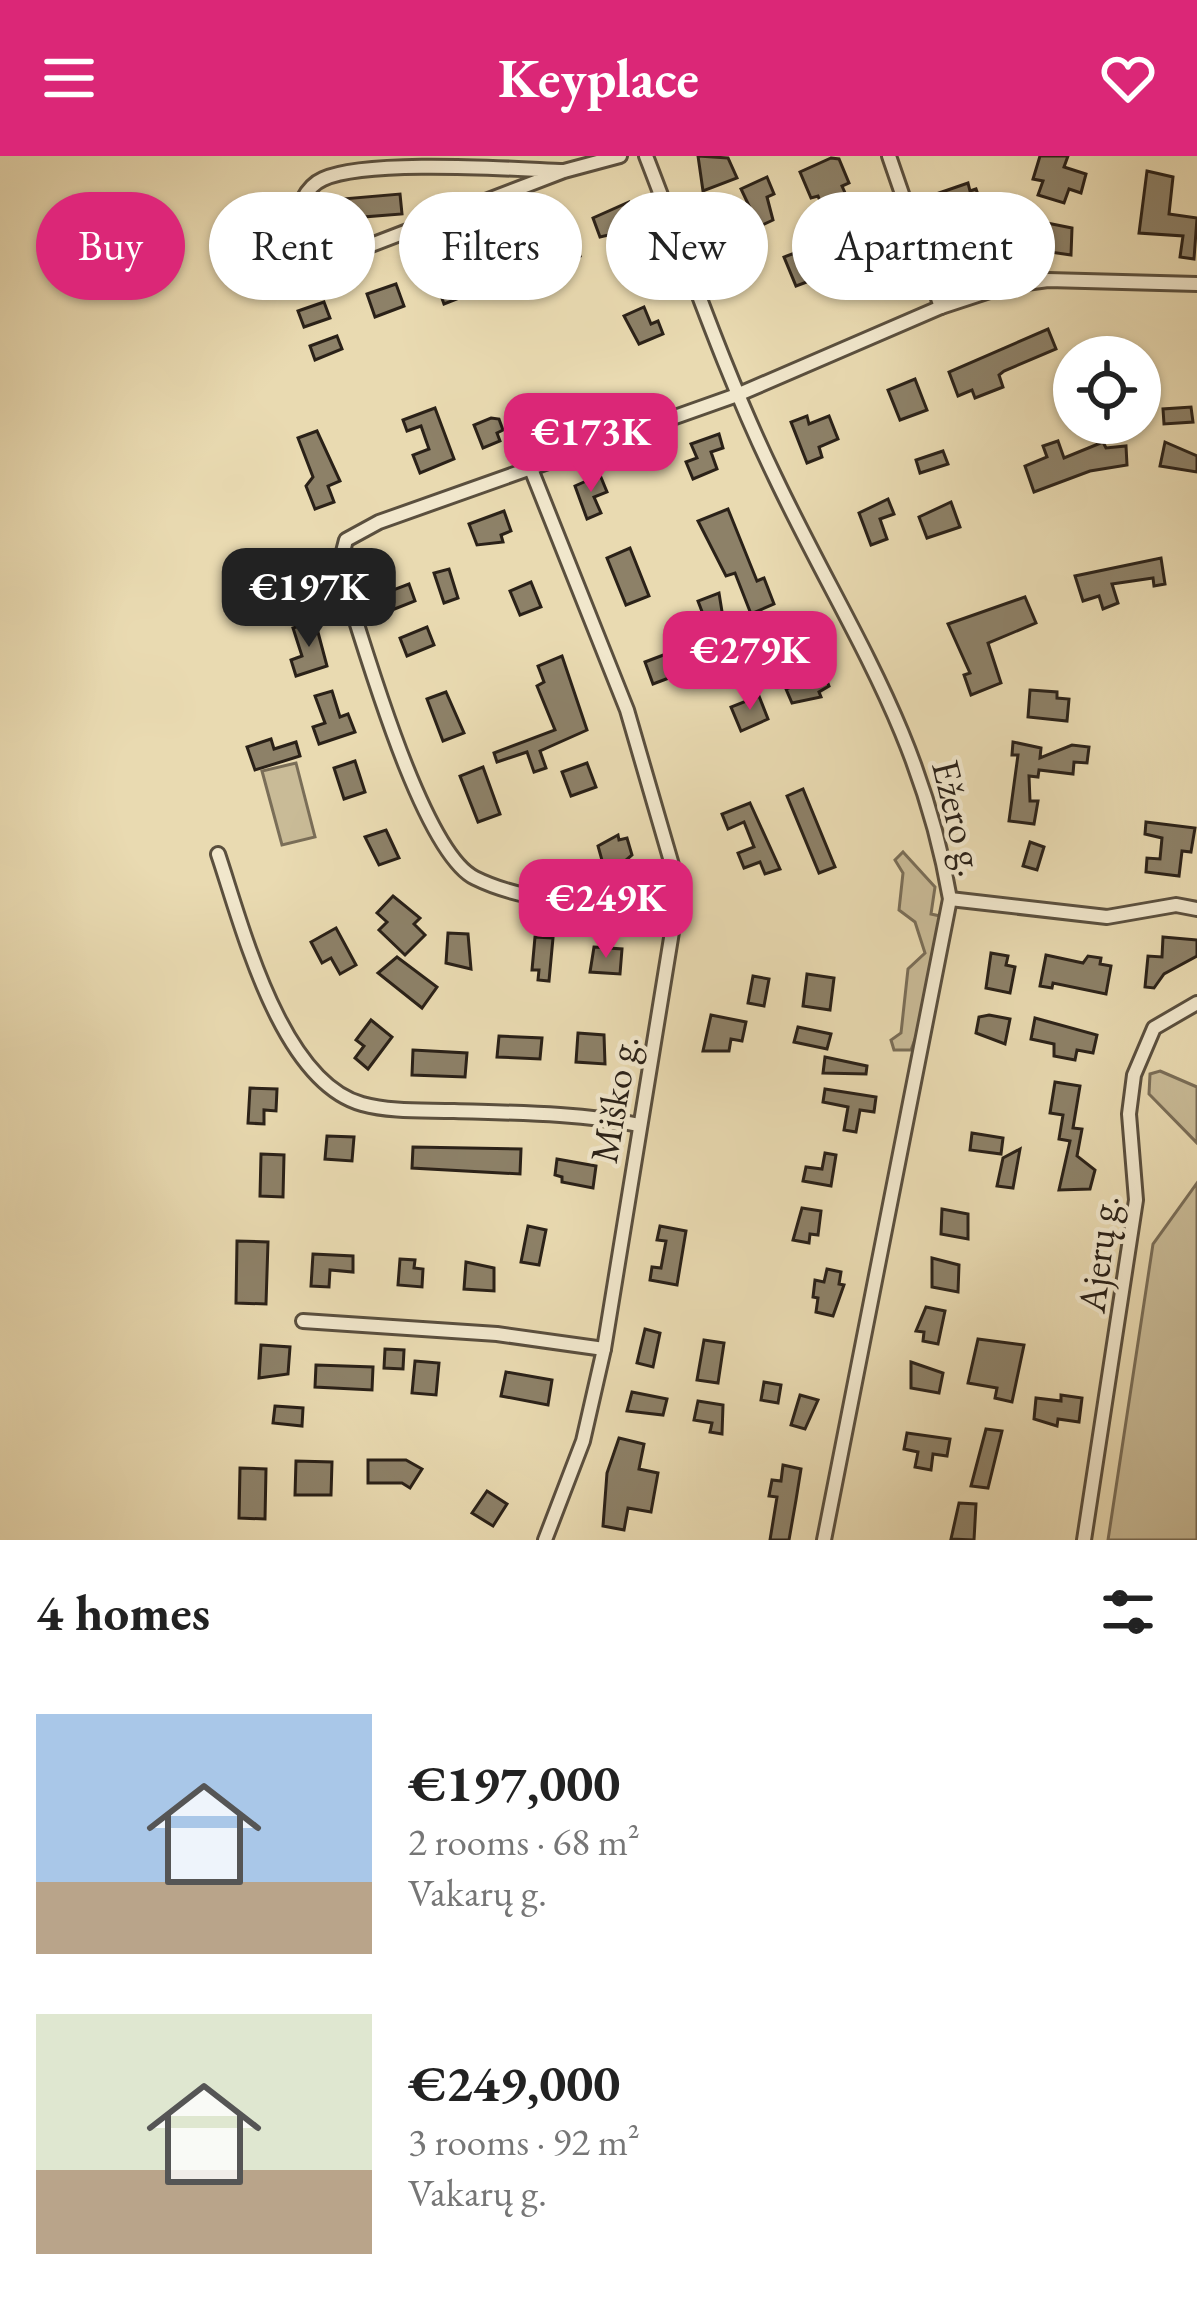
<!DOCTYPE html>
<meta charset="utf-8">
<style>
body{margin:0;font-family:"EB Garamond",serif;background:#f6f6f6;color:#222;height:100vh;display:flex;flex-direction:column;font-size:45px;white-space:nowrap}
*{box-sizing:border-box;margin:0}
p{font-size:39px;color:#767676}
.icon{flex:none;width:66px;height:66px;fill:none;stroke:currentColor;stroke-width:2;stroke-linecap:round;stroke-linejoin:round}
.map{position:relative;height:1384px;overflow:hidden}
.sheet{display:flex;flex-direction:column;background:#fff;flex:1}
.sheet>*{flex:none}
.banner{position:absolute;left:36px;top:36px;width:1125px;height:108px;display:flex;gap:24px}
.buttons{position:absolute;left:1053px;top:180px;display:grid;gap:24px}
.buttons a{display:grid;place-items:center;width:108px;height:108px;border-radius:50%;background:#fff;box-shadow:0 3px 9px #0004;font-size:60px}
.price{position:absolute;translate:-50% -102px;padding:0 27px;border-radius:24px;background:#db2777;color:#fff;font-size:39px;line-height:78px;filter:drop-shadow(0 3px 6px #0008)}
.price::after{content:'';position:absolute;left:50%;top:72px;width:36px;height:27px;margin-left:-18px;background:inherit;clip-path:polygon(0 0,100% 0,50% 100%)}
.price.on{background:#222;color:#fff}
ul{padding:0;list-style:none}
li{display:flex;align-items:center;gap:36px;height:300px;padding:0 36px}
li span{display:grid;place-items:center;flex:none;width:336px;height:240px;border-radius:0px;color:#555}
li>.icon{margin-inline-start:auto}
span .icon{width:144px;height:144px;fill:#fffc;stroke-width:1}
li b{font-size:51px}
h2{display:flex;justify-content:space-between;align-items:center;height:144px;padding:0 36px;font-size:51px}
.tag{padding:0 42px;border-radius:54px;background:#fff;box-shadow:0 3px 9px #0004;font-size:42px;line-height:108px}
.tag.on{background:#db2777;color:#fff}
header{display:flex;justify-content:space-between;align-items:center;height:156px;padding:0 36px;background:#db2777;color:#fff;font-size:54px;font-weight:700}
.map>svg:first-child{display:block}
.green{fill:#c9bb97;stroke:#7a6e58;stroke-width:3}
.building{fill:#8d8168;stroke:#2a2118;stroke-width:3}
.lines{fill:none;stroke-linecap:round;stroke-linejoin:round}
.minor-casing{stroke:#5a4f3e;stroke-width:18}
.minor{stroke:#f1e7cc;stroke-width:12}
.labels{text-anchor:middle;dominant-baseline:central;stroke-width:9;stroke-linejoin:round;paint-order:stroke}
.street-label{font-size:39px;fill:#2a2118;stroke:#f1e7cc}
</style>
<header><svg class="icon" aria-label="menu" viewBox="0 0 24 24"><path d="M4 6h16M4 12h16M4 18h16"/></svg>Keyplace<svg class="icon" aria-label="heart" viewBox="0 0 24 24"><path d="M12 20l-8-8c-3-5 5-10 8-4 3-6 11-1 8 4z"/></svg></header>
<div class="map">
<svg width="1197" height="1384" viewBox="0 0 1197 1384">
<rect width="100%" height="100%" fill="#e9dab1"/>
<filter id="stains"><feTurbulence type="fractalNoise" baseFrequency=".00167" numOctaves="4"/><feColorMatrix values="0 0 0 0 .2 0 0 0 0 .09 0 0 0 0 .02 0 0 0 .5 -.17"/></filter>
<radialGradient id="worn" r=".72"><stop offset=".6" stop-color="#630" stop-opacity="0"/><stop offset="1" stop-color="#630" stop-opacity=".3"/></radialGradient>
<!-- green -->
<g class="green">
<polygon points="296,607 315,681 282,689 262,615"/>
<polygon points="903,696 935,731 931,758 940,760 924,859 911,894 894,894 891,884 901,877 908,813 925,797 915,766 899,754 903,717 895,704"/>
<polygon points="1160,915 1197,931 1197,987 1149,938 1150,918"/>
<polygon points="1197,1027 1197,1384 1108,1384 1153,1088"/>
</g>
<!-- building -->
<g class="building">
<polygon points="698,0 728,2 737,22 703,35"/>
<polygon points="1040,0 1068,0 1064,11 1086,18 1081,37 1069,33 1064,47 1038,39 1043,25 1033,23"/>
<polygon points="831,2 839,3 849,27 842,30 846,39 822,50 818,40 811,42 800,16"/>
<polygon points="1147,15 1173,21 1169,58 1197,62 1194,103 1180,101 1183,80 1139,77"/>
<polygon points="767,21 774,38 767,41 773,64 749,75 741,58 751,54 741,33"/>
<polygon points="968,27 970,35 976,33 988,67 1019,54 1023,70 996,76 1005,105 970,116 961,90 970,87 961,59 949,63 939,37"/>
<polygon points="400,38 402,58 364,61 365,73 345,75 342,43"/>
<polygon points="629,46 635,62 623,66 626,75 600,81 593,62"/>
<polygon points="1037,65 1072,72 1071,99 1036,94"/>
<polygon points="568,69 580,100 553,110 542,79"/>
<polygon points="870,72 890,121 867,130 847,82"/>
<polygon points="506,88 515,111 481,124 472,101"/>
<polygon points="803,94 815,123 796,130 784,101"/>
<polygon points="446,113 457,143 444,148 437,128 428,132 424,122"/>
<polygon points="396,128 404,150 375,161 367,138"/>
<polygon points="324,146 330,162 304,171 298,155"/>
<polygon points="644,151 651,168 658,165 663,178 639,188 624,160"/>
<polygon points="1048,173 1056,193 1004,215 999,219 1003,231 975,242 972,234 958,240 949,216"/>
<polygon points="337,180 342,193 315,204 310,190"/>
<polygon points="915,223 927,254 900,264 888,234"/>
<polygon points="1191,251 1193,266 1164,268 1163,253"/>
<polygon points="435,252 454,303 420,317 413,299 429,293 421,270 407,275 403,264"/>
<polygon points="807,260 809,268 829,260 838,283 819,291 822,301 807,307 791,266"/>
<polygon points="491,262 499,263 503,274 497,277 500,285 483,292 474,269"/>
<polygon points="317,275 340,325 328,330 334,346 315,353 306,330 313,321 298,282"/>
<polygon points="719,278 723,292 711,296 717,313 693,323 686,306 697,302 691,288"/>
<polygon points="1058,285 1064,302 1103,286 1106,292 1126,290 1127,309 1090,315 1034,336 1025,310 1047,301 1043,290"/>
<polygon points="1165,286 1197,300 1197,316 1160,310"/>
<polygon points="943,295 948,308 920,317 916,304"/>
<polygon points="600,319 607,336 594,341 601,357 587,363 575,330"/>
<polygon points="888,343 894,358 880,363 887,383 871,389 859,357"/>
<polygon points="951,346 960,371 927,382 919,361"/>
<polygon points="728,353 757,425 764,422 774,448 751,458 735,417 726,420 698,365"/>
<polygon points="504,355 511,375 501,379 503,386 477,389 469,368"/>
<polygon points="630,392 649,440 626,449 607,402"/>
<polygon points="1161,402 1165,428 1154,430 1153,422 1112,428 1118,447 1103,453 1099,440 1083,445 1075,420"/>
<polygon points="449,413 458,442 444,447 434,417"/>
<polygon points="531,426 541,451 520,459 510,435"/>
<polygon points="409,428 415,445 392,454 385,437"/>
<polygon points="719,437 724,468 709,474 698,445"/>
<polygon points="1025,441 1036,467 988,487 1001,527 971,539 964,519 970,517 948,468"/>
<polygon points="315,465 327,510 296,520 291,504 302,500 293,472"/>
<polygon points="427,471 434,489 407,500 400,482"/>
<polygon points="682,492 690,514 653,528 645,506"/>
<polygon points="562,500 587,574 540,595 546,612 534,616 527,596 497,606 494,597 555,574 537,530 544,526 538,510"/>
<polygon points="824,517 829,530 819,536 821,541 792,547 786,533"/>
<polygon points="1030,534 1057,536 1057,542 1069,543 1067,565 1028,561"/>
<polygon points="332,535 340,561 348,558 355,576 319,588 313,571 325,567 315,540"/>
<polygon points="446,536 464,577 443,585 427,543"/>
<polygon points="759,540 768,563 741,575 731,551"/>
<polygon points="271,583 274,593 296,586 300,600 255,614 247,591"/>
<polygon points="1013,586 1041,592 1040,602 1072,589 1089,591 1087,607 1074,606 1073,618 1039,614 1038,621 1029,620 1030,645 1038,645 1034,668 1009,665 1018,599 1012,599"/>
<polygon points="355,605 365,636 344,643 334,612"/>
<polygon points="587,607 596,631 571,640 562,616"/>
<polygon points="483,611 500,658 478,666 460,620"/>
<polygon points="803,633 835,711 819,717 787,640"/>
<polygon points="750,647 780,713 765,718 760,706 744,712 738,697 754,691 744,666 728,673 722,658"/>
<polygon points="1146,666 1195,672 1191,696 1182,695 1179,720 1146,716 1147,702 1160,703 1162,682 1145,678"/>
<polygon points="386,674 399,702 379,709 365,681"/>
<polygon points="618,679 619,684 627,682 632,699 617,712 611,706 603,708 598,690"/>
<polygon points="1030,686 1044,691 1037,714 1023,710"/>
<polygon points="393,740 420,762 414,768 425,779 405,799 379,774 387,766 377,757"/>
<polygon points="336,772 356,809 340,818 331,802 322,807 311,786"/>
<polygon points="448,777 468,778 471,813 446,807"/>
<polygon points="535,781 553,782 549,825 538,824 539,814 532,814"/>
<polygon points="1163,781 1197,784 1197,800 1164,818 1154,832 1145,831 1148,800 1162,801"/>
<polygon points="594,791 622,793 620,818 590,816"/>
<polygon points="991,797 1008,800 1006,809 1015,811 1010,837 986,832"/>
<polygon points="1046,799 1083,807 1088,800 1101,802 1100,808 1111,810 1106,838 1053,827 1052,832 1040,830"/>
<polygon points="397,801 437,831 422,852 378,817"/>
<polygon points="807,818 834,822 830,854 803,850"/>
<polygon points="753,820 769,823 764,850 748,847"/>
<polygon points="711,859 746,866 742,885 731,883 729,895 703,895"/>
<polygon points="989,859 1010,863 1005,888 976,877 979,861"/>
<polygon points="1035,862 1097,879 1093,897 1077,894 1075,904 1054,900 1054,888 1031,883"/>
<polygon points="371,864 392,881 368,913 355,902 364,890 356,884"/>
<polygon points="798,871 831,878 827,893 794,886"/>
<polygon points="578,877 604,879 605,908 576,906"/>
<polygon points="499,880 542,882 540,903 497,901"/>
<polygon points="413,894 467,897 465,921 412,919"/>
<polygon points="825,901 867,910 866,918 823,917"/>
<polygon points="1055,926 1080,930 1073,972 1082,973 1077,1000 1095,1014 1090,1033 1059,1034 1070,985 1059,983 1063,959 1050,957"/>
<polygon points="250,932 277,933 276,955 264,954 264,968 248,967"/>
<polygon points="825,933 876,941 874,956 860,954 856,976 844,974 848,951 823,946"/>
<polygon points="972,977 1003,982 1001,998 970,994"/>
<polygon points="327,980 354,981 352,1005 325,1003"/>
<polygon points="413,991 521,993 520,1018 412,1012"/>
<polygon points="1020,993 1013,1032 997,1030 1003,1002"/>
<polygon points="825,997 836,999 831,1030 803,1025 806,1011 822,1013"/>
<polygon points="261,998 284,999 283,1041 260,1040"/>
<polygon points="557,1003 596,1010 593,1032 562,1026 562,1021 555,1019"/>
<polygon points="802,1052 821,1055 818,1079 810,1078 809,1087 793,1084"/>
<polygon points="942,1053 968,1058 968,1083 941,1078"/>
<polygon points="528,1070 546,1074 539,1109 521,1106"/>
<polygon points="660,1070 686,1075 677,1129 650,1124 652,1111 661,1112 666,1085 657,1084"/>
<polygon points="237,1085 268,1086 266,1148 236,1147"/>
<polygon points="313,1098 353,1100 353,1116 330,1114 329,1131 311,1130"/>
<polygon points="932,1102 959,1109 958,1136 932,1131"/>
<polygon points="400,1103 415,1104 414,1112 423,1113 422,1131 398,1129"/>
<polygon points="466,1106 494,1112 494,1135 464,1133"/>
<polygon points="827,1113 841,1116 839,1128 844,1129 833,1160 816,1156 818,1142 813,1141 815,1124 824,1126"/>
<polygon points="926,1151 945,1155 938,1188 923,1185 924,1176 916,1175"/>
<polygon points="645,1173 660,1177 653,1211 637,1207"/>
<polygon points="978,1183 1024,1189 1012,1246 995,1242 997,1232 968,1227"/>
<polygon points="704,1184 724,1187 718,1227 697,1224"/>
<polygon points="261,1189 290,1191 288,1218 259,1222"/>
<polygon points="385,1193 404,1194 403,1213 384,1212"/>
<polygon points="415,1205 439,1207 436,1239 412,1237"/>
<polygon points="911,1206 943,1217 939,1237 911,1232"/>
<polygon points="316,1209 373,1211 372,1234 315,1231"/>
<polygon points="506,1216 552,1224 548,1249 501,1240"/>
<polygon points="764,1226 781,1229 778,1247 761,1244"/>
<polygon points="632,1236 667,1243 663,1259 627,1255"/>
<polygon points="800,1239 818,1244 805,1273 791,1269"/>
<polygon points="1061,1239 1082,1242 1079,1266 1058,1263 1057,1270 1034,1263 1036,1242 1061,1245"/>
<polygon points="698,1245 723,1249 722,1278 710,1276 712,1267 694,1264"/>
<polygon points="275,1250 303,1252 302,1270 273,1267"/>
<polygon points="986,1273 1002,1275 988,1332 971,1330"/>
<polygon points="907,1277 950,1283 947,1300 933,1298 931,1314 915,1311 918,1296 904,1293"/>
<polygon points="619,1282 644,1288 639,1313 658,1317 651,1356 628,1352 624,1374 603,1370 607,1317"/>
<polygon points="368,1304 406,1304 422,1313 410,1332 402,1327 368,1327"/>
<polygon points="296,1305 332,1306 331,1339 295,1339"/>
<polygon points="783,1309 801,1313 796,1344 789,1384 770,1384 777,1341 769,1340 772,1324 781,1325"/>
<polygon points="240,1312 266,1313 265,1363 239,1362"/>
<polygon points="487,1335 507,1348 493,1370 472,1357"/>
<polygon points="959,1347 976,1348 974,1384 951,1383"/>
</g>
<g class="lines">
<!-- minor casing -->
<g class="minor-casing">
<g id="minor">
<path d="M646,0C688,108 725,218 776,323C847,472 921,573 950,743L824,1384"/>
<polyline points="889,0 941,151"/>
<path d="M564,15C511,13 367,3 323,23C288,38 282,117 332,104L564,15L620,0"/>
<polyline points="531,313 627,554 679,733 604,1193 583,1285 545,1384"/>
<path d="M218,698C242,769 280,925 362,948C391,956 424,954 454,955C516,957 578,957 639,969"/>
<polyline points="950,743 1107,761 1176,749 1197,753"/>
<path d="M677,754C613,748 533,751 475,722C420,695 360,474 339,411L346,384L379,366L737,239L941,151L1005,130L1048,124L1197,128"/>
<polyline points="303,1165 497,1178 604,1193"/>
<polyline points="1084,1384 1136,1044 1129,958 1134,919 1154,872 1197,847"/>
</g>
</g>
<!-- minor -->
<use href="#minor" class="minor"/>
</g>
<g class="labels">
<!-- street labels -->
<g class="street-label">
<text transform="translate(959 662) rotate(76)">Ežero g.</text>
<text transform="translate(614 943) rotate(-80)">Miško g.</text>
<text transform="translate(1098 1098) rotate(-83)">Ajerų g.</text>
</g>
</g>
<rect width="100%" height="100%" filter="url(#stains)"/>
<rect width="100%" height="100%" fill="url(#worn)"/>
</svg>
<div class="buttons">
<a><svg class="icon" aria-label="locate" viewBox="0 0 24 24"><circle cx="12" cy="12" r="6"/><path d="M12 2v4M12 18v4M2 12h4M18 12h4"/></svg></a>
</div>
<b class="price" style="left:591px;top:339px">€173K</b>
<b class="price on" style="left:309px;top:494px">€197K</b>
<b class="price" style="left:750px;top:557px">€279K</b>
<b class="price" style="left:606px;top:805px">€249K</b>
<div class="banner">
<a class="tag on">Buy</a>
<a class="tag">Rent</a>
<a class="tag">Filters</a>
<a class="tag">New</a>
<a class="tag">Apartment</a>
</div>
</div>
<section class="sheet">
<h2>4 homes<svg class="icon" aria-label="filters" viewBox="0 0 24 24"><path d="M4 7h16M4 17h16"/><circle cx="9" cy="7" r="2"/><circle cx="15" cy="17" r="2"/></svg></h2>
<ul>
<li><span style="background:linear-gradient(#a9c7e8 70%,#b9a48a 0)"><svg class="icon" aria-label="home" viewBox="0 0 24 24"><path d="M3 11l9-7 9 7M6 9v11h12V9"/></svg></span><div><b>€197,000</b><p>2 rooms · 68 m²</p><p>Vakarų g.</p></div></li>
<li><span style="background:linear-gradient(#dfe7d0 65%,#b9a48a 0)"><svg class="icon" aria-label="home" viewBox="0 0 24 24"><path d="M3 11l9-7 9 7M6 9v11h12V9"/></svg></span><div><b>€249,000</b><p>3 rooms · 92 m²</p><p>Vakarų g.</p></div></li>
</ul>
</section>
